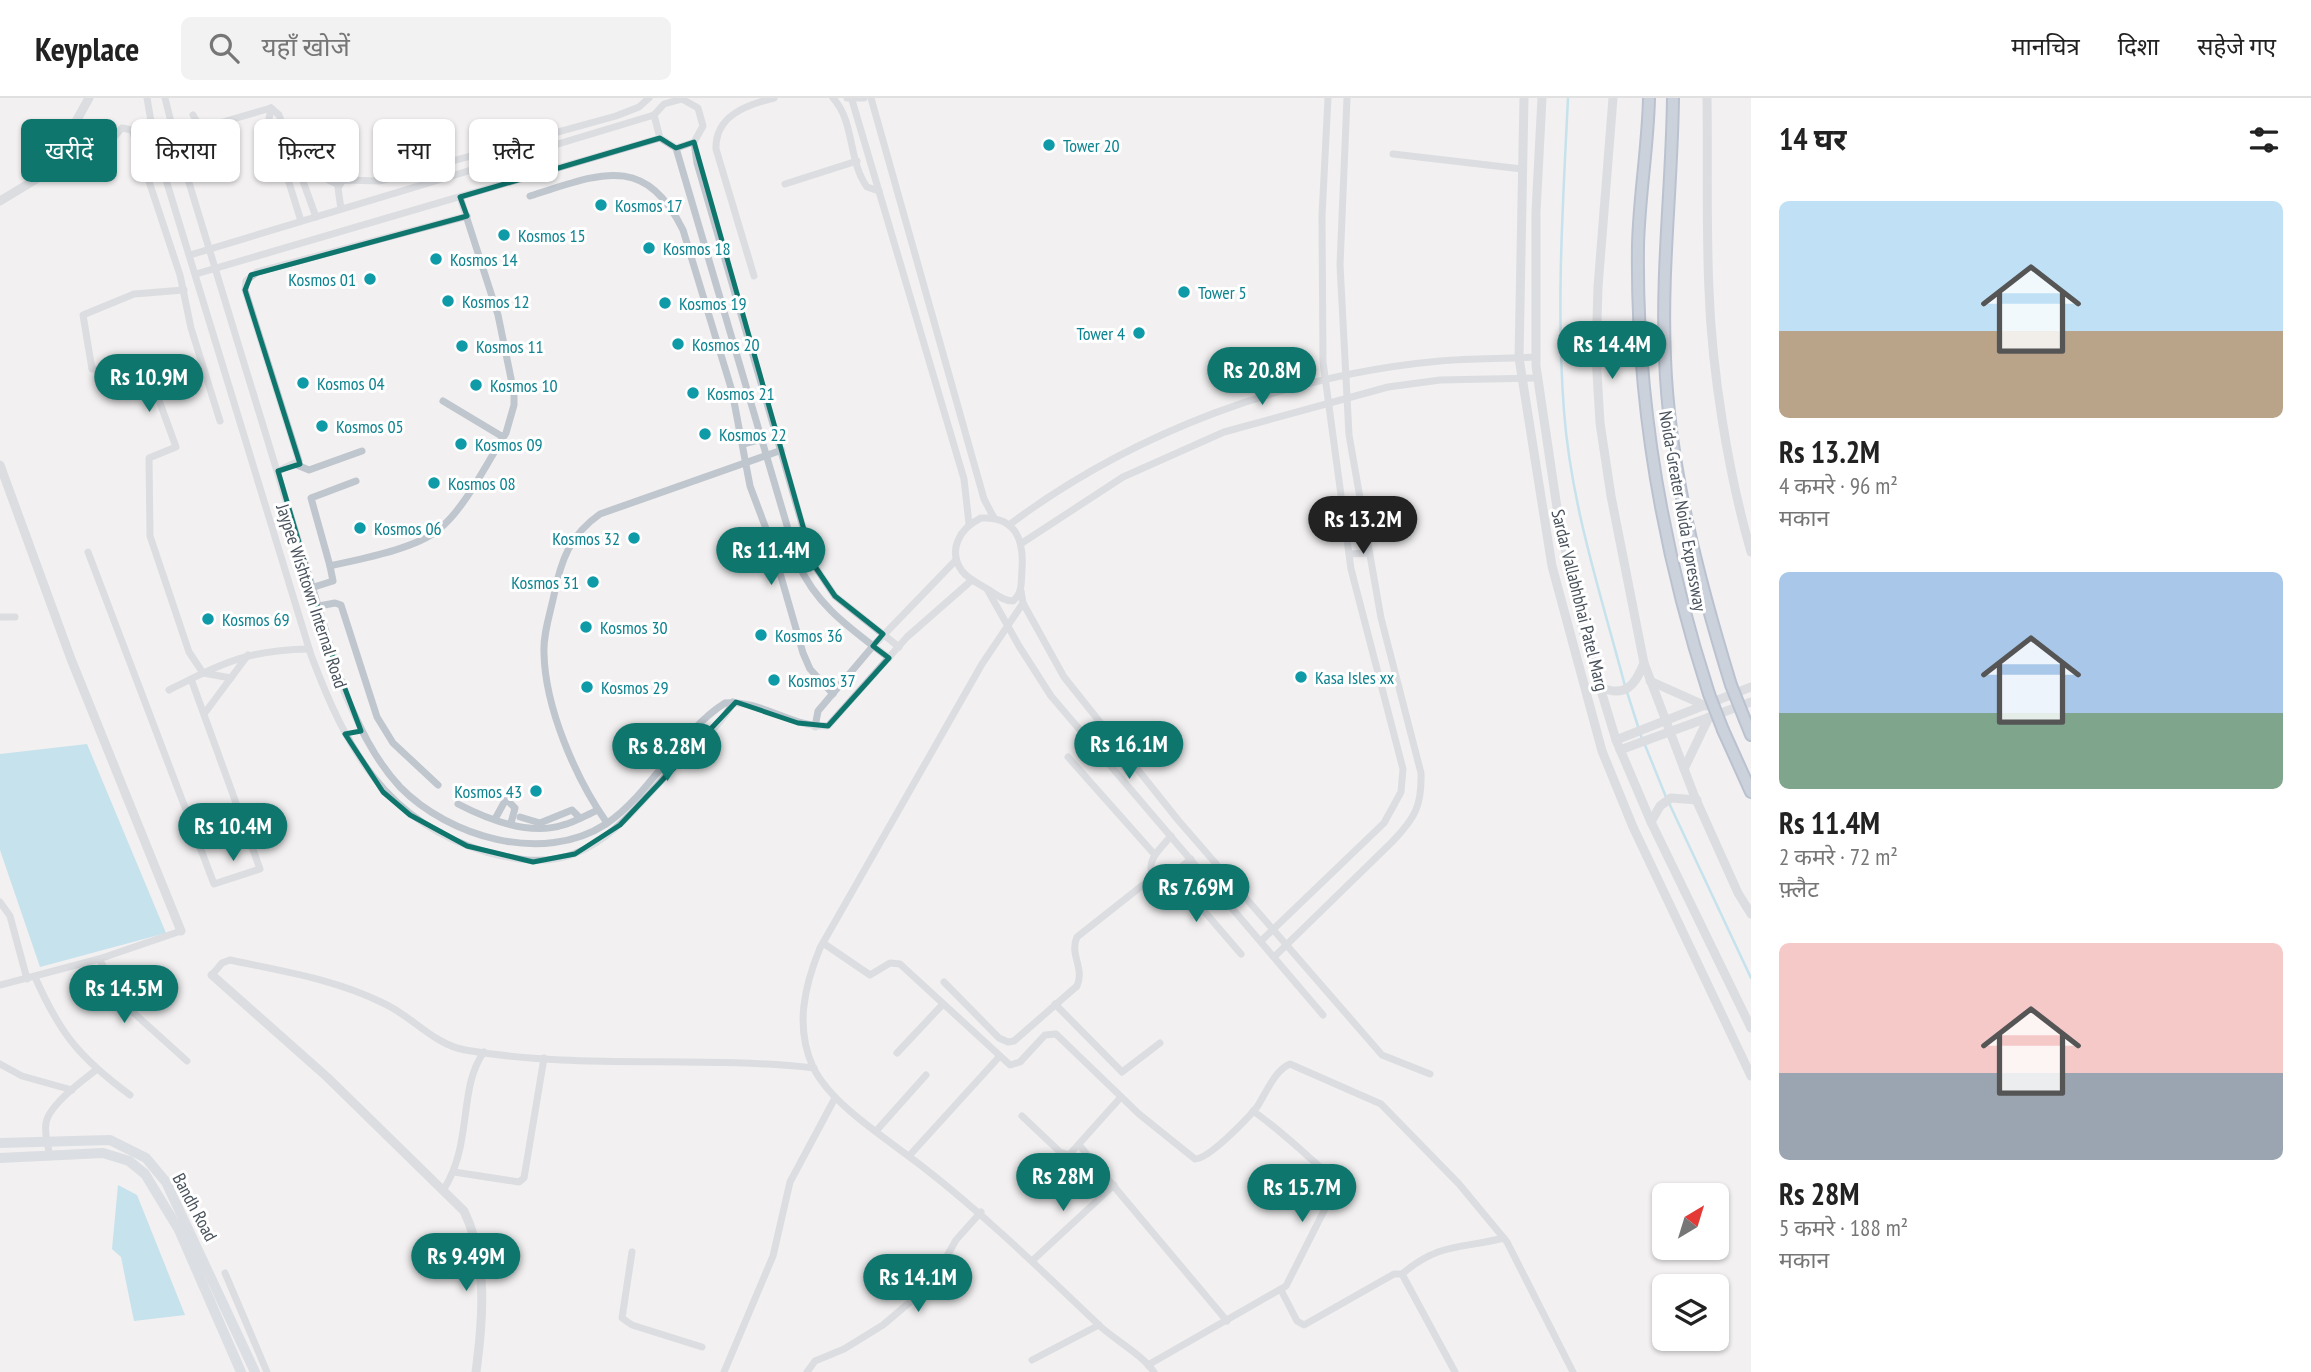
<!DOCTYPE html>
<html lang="hi">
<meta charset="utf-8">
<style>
body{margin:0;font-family:"PT Sans Narrow","Noto Sans Devanagari",sans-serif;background:#f2f2f2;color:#222;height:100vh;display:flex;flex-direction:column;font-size:26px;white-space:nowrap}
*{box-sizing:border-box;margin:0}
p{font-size:23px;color:#767676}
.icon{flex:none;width:38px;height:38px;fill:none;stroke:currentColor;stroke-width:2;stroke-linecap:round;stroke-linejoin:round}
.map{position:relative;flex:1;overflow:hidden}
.side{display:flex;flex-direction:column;background:#fff;width:560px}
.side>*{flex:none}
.top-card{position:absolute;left:21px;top:21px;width:665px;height:63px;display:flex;gap:14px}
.needle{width:46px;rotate:38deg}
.controls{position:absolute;left:1652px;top:1085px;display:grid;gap:14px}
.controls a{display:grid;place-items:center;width:77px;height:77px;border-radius:10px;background:#fff;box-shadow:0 2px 5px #0004;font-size:35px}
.price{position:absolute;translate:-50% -60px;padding:0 16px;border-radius:24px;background:#0f766e;color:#fff;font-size:23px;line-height:46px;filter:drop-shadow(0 2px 4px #0008)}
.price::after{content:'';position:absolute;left:50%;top:42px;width:21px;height:16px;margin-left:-10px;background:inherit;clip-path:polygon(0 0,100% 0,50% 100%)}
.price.active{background:#222;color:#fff}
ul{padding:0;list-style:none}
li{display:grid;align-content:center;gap:14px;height:371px;padding:0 28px}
li span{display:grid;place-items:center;height:217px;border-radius:10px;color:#555}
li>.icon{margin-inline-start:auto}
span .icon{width:126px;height:126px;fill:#fffc;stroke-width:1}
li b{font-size:30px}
h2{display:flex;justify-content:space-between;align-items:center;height:84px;padding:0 28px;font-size:30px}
.chip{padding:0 24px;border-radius:10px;background:#fff;box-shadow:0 2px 5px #0004;font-size:24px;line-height:63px}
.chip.active{background:#0f766e;color:#fff}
header{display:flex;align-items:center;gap:42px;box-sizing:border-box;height:98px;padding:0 35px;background:#fff;border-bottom:2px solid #e0e0e0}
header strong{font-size:33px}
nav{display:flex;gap:38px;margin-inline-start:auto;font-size:24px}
.search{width:490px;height:63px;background:#f2f2f2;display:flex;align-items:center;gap:18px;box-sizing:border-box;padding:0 24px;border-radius:10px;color:#767676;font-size:26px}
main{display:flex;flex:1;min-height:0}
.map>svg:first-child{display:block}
.water{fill:#91d0e7}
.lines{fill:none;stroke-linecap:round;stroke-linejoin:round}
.stream{stroke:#91d0e7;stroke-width:2.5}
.minor-tunnel{stroke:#d0d0d2;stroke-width:7;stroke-dasharray:7 3.5;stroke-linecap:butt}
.trunk-casing{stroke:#768aa7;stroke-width:14}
.minor{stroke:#bfc6ce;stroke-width:7}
.tertiary{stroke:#bfc6ce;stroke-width:9}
.secondary{stroke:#bfc7d2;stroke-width:10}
.trunk{stroke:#9eaec4;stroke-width:10}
.trunk-bridge-casing{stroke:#768aa7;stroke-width:14;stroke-linecap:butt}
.trunk-bridge{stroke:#9eaec4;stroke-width:10}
.marked{fill:none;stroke:#0f766e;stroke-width:5;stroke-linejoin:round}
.culture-dot{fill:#0f9aa8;stroke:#fff;stroke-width:2.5}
.labels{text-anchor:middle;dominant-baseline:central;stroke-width:6;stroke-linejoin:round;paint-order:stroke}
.culture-label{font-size:18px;fill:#0d838f;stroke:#fff;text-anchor:start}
.street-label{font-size:18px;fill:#49525c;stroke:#fff}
</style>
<header>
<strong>Keyplace</strong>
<div class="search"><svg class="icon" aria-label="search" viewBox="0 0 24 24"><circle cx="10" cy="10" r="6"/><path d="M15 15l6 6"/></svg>यहाँ खोजें</div>
<nav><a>मानचित्र</a><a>दिशा</a><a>सहेजे गए</a></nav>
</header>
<main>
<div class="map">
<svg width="1751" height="1274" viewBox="0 0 1751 1274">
<rect width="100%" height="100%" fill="#f2f0f0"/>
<!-- water -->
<g class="water">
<polygon points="87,646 166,835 40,869 0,752 0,656"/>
<polygon points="118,1087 137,1097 185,1217 134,1223 121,1159 112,1151"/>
</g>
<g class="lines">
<!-- stream -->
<g class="stream">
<path d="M1568,0C1563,104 1556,209 1564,313C1571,407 1601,497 1625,588"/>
<polyline points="1627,594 1642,641"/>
<polyline points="1645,647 1666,699"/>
<polyline points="1669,705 1751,880"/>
</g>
<!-- minor-tunnel -->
<g class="minor-tunnel">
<polyline points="171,24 176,42"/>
<polyline points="152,29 156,49"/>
</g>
<!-- trunk casing -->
<g class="trunk-casing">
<g id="trunk">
<path d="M1649,0C1648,49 1639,99 1638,148C1636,300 1662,451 1709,596"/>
<path d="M1673,0C1672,87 1661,173 1665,260C1669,370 1699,483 1731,587"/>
<polyline points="1745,622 1751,637"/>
<polyline points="1723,632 1751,694"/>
</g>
</g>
<!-- minor -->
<g class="minor">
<polyline points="147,0 152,29"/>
<polyline points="165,0 171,24"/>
<path d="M833,0C855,24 848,63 867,89L879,93"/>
<polyline points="847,0 864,0"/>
<polyline points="871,0 984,401 994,420"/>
<polygon points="682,1 698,10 703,28 694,44 676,50 660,40 654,17 664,6"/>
<polyline points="852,2 964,381 969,426"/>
<polyline points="271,10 279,17 316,119"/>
<polyline points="271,10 269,21 301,123"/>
<polyline points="193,17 199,27 209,28 271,10"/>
<path d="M296,38C308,64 311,76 339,87"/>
<path d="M176,42L344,593C359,628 374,661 400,689C449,739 543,767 606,726C651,696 679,634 725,605C760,601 792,630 828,628L907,539L972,482"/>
<polyline points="694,44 697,65 814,467 835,498 899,549"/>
<path d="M156,49L311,557C346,650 385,724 486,754C516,762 544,767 574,756C611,742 636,710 662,682C683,659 720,631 733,604"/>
<path d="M676,50L798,465C817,509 853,532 889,560"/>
<polyline points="1393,56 1522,71"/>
<polyline points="97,59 122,30 132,32 180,177 191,230 220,323"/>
<polyline points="785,86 857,63"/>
<path d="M530,98C598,77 644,53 683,132L732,293L750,388L771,444L803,555L810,571L833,596"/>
<polyline points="341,111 338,90 343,82 380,83 616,18 639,9 649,0"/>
<polyline points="190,157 654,17"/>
<polyline points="196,176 660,40"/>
<path d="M754,178L716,51C715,18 746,7 774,0"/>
<polyline points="184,192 134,196 83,217 92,271 148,272 176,349 149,360 150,438 189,554 203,575 231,580"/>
<polyline points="443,303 503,339"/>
<polyline points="743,346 762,341"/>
<polyline points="297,367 309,372 362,353"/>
<polyline points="278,373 299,363 245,192 246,183 257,174 467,118"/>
<path d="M356,383L311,400L330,468C360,461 415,451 438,432C465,411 487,364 506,335L514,307V295L498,217L460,99"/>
<path d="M981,420C1015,418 1024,441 1022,471C1021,483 1023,495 1013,503C1004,503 997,497 989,492C980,486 969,482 962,473C947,452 960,430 981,420Z"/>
<path d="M1009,427C1133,334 1287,277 1440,263C1472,260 1504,261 1536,259"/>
<polyline points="1022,445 1123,379 1224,334 1388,289 1440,282 1538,280"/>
<polyline points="88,454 214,786 260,771 191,581"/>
<polyline points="1349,456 1369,455"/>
<polyline points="314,489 333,483 330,468"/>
<polyline points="987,491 1019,548 1051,598 1323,917"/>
<polyline points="1021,493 1023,505 1064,579 1178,722 1382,957 1430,976"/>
<path d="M1023,505L982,566L820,850C804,889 795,929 813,969C832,1008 889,1042 923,1069C986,1118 1043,1174 1101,1229C1118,1244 1141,1256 1154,1274"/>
<polyline points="319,508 335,505 341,507 377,619 393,645 438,687"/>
<polyline points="0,519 15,519"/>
<path d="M169,592C223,565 247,552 309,551"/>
<polyline points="204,616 248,557"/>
<polyline points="815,629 818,613 873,548 956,462"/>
<polyline points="1068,659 1155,757"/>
<path d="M458,706C487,721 530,738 563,727C575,724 586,717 598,712"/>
<polyline points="520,719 540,725 572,712 580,720"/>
<polyline points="495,721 506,701 515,710 511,725"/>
<path d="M607,725C576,681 545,610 544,555C543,536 550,516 554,497C561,462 570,437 600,416L782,352"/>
<path d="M1171,738C1161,750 1145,762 1153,779L1168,780L1191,761"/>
<polyline points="1173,777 1241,856"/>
<polyline points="0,804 10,818 27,881"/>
<polyline points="1261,843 1384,725 1401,694 1403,671 1351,471 1323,264 1322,118 1328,0"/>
<path d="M823,845L870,877L890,865L900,866L1010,967L1020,964L1045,937L1056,936L1139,1016L1195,1061C1209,1061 1247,1021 1257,1009C1266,995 1275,972 1290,966L1381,1006L1459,1086L1507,1144L1573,1274"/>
<path d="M1274,859L1392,744C1415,720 1422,708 1421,675L1381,520L1349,337L1340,167L1347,0"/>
<polyline points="99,861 125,907 187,963"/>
<path d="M212,877L222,865L230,862C282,873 335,881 383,905C412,918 433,946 465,952C580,972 698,957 814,970"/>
<path d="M35,879C60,936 80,960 130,997"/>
<path d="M944,884L999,940L1008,944L1014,943L1077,888C1085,870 1069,856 1077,839L1153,779"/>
<polyline points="0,887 99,861 181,833"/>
<polyline points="1055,906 1122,974 1160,945"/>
<polyline points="897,955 943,906"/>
<polyline points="0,966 22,978 72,992"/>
<polyline points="1022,1018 1060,1054 1069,1057 1121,999"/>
<polyline points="877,1032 926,977"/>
<polyline points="1080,1048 1227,1223"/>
<path d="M50,1058C48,1048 44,1035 46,1025C49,1007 82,983 96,972"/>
<polyline points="909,1058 999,959"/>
<polyline points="454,1074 519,1084 524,1080 544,960"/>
<path d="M444,1091C473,1045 458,989 484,954"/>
<polyline points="632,1154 622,1220 632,1227 702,1249"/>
<polyline points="1032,1163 1114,1087"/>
<polyline points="225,1175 267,1274"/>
<path d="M1402,1176C1440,1144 1461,1151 1504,1140"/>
<polyline points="1281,1192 1297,1223 1304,1227 1394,1176 1402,1176 1455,1274"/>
<polyline points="1032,1262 1099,1227"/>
<path d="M1148,1267L1286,1188L1336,1089V1083C1308,1059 1283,1034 1253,1013"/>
<polyline points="724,1274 773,1158 790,1084 835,1000"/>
<polyline points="807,1274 815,1263 844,1251 883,1227 923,1193 935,1179 956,1142 981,1114"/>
</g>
<!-- tertiary -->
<g class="tertiary">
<polyline points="1524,0 1519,260 1552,468 1602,653 1633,729 1751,978"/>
<polyline points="1542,0 1536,114 1536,268 1559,423 1583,533 1616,642 1651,724 1751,930"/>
<polyline points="1613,0 1598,189 1596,257 1600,325 1611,398 1644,565 1694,697 1738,795 1751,816"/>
<path d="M1707,0C1708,64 1706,128 1709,192C1712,275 1728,374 1751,454"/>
<polyline points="0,103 43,77 54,63 89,0"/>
<polyline points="0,367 71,561 181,833"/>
<polyline points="1650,583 1706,608"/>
<path d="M1600,589C1625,600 1635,588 1644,565"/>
<polyline points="1616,642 1751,589"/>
<polyline points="1620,652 1751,604"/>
<polyline points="1684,671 1709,619"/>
<polyline points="1651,724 1660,708 1671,700 1697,702"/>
<path d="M212,877L327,979L464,1113C488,1162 483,1222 476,1274"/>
</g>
<!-- secondary -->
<g class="secondary">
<polyline points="0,1045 110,1042 146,1060 166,1084 255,1274"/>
<polyline points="0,1060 103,1055 129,1063 145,1076 179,1132 241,1274"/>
</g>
<!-- trunk -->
<use href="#trunk" class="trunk"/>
<!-- trunk-bridge casing -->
<g class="trunk-bridge-casing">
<g id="trunk-bridge">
<polyline points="1731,587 1745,622"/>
<polyline points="1709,596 1723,632"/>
</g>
</g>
<!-- trunk-bridge -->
<use href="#trunk-bridge" class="trunk-bridge"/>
</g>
<!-- marked area -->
<path d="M0 0H1751V1274H0ZM660,40L676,50L694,44L814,467L835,498L883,536L873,548L889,560L828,628L798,625L736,604L620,727L575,756L533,764L467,748L410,717L383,694L345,636L361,633L330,551L278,373L300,366L245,192L251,177L467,118L460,99Z" fill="#f2f0f0" fill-opacity=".55" fill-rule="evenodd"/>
<path class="marked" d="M660,40L676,50L694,44L814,467L835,498L883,536L873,548L889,560L828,628L798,625L736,604L620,727L575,756L533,764L467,748L410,717L383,694L345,636L361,633L330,551L278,373L300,366L245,192L251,177L467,118L460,99Z"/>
<!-- markers -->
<g class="culture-dot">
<circle cx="1049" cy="47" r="7"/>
<circle cx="601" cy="107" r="7"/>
<circle cx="504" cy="137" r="7"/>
<circle cx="649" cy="150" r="7"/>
<circle cx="436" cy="161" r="7"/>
<circle cx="370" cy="181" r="7"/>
<circle cx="1184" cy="194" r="7"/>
<circle cx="448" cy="203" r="7"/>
<circle cx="665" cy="205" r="7"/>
<circle cx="1139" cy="235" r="7"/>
<circle cx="678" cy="246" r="7"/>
<circle cx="462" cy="248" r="7"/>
<circle cx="303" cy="285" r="7"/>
<circle cx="476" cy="287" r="7"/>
<circle cx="693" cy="295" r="7"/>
<circle cx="322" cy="328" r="7"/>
<circle cx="705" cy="336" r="7"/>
<circle cx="461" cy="346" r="7"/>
<circle cx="434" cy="385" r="7"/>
<circle cx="360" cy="430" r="7"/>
<circle cx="634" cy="440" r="7"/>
<circle cx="593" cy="484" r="7"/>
<circle cx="208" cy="521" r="7"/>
<circle cx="586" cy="529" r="7"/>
<circle cx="761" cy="537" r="7"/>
<circle cx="1301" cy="579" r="7"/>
<circle cx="774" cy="582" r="7"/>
<circle cx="587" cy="589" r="7"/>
<circle cx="536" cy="693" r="7"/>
</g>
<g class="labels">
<!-- culture labels -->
<g class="culture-label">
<text x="1063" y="47">Tower 20</text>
<text x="615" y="107">Kosmos 17</text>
<text x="518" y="137">Kosmos 15</text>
<text x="663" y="150">Kosmos 18</text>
<text x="450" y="161">Kosmos 14</text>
<text x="356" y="181" text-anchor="end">Kosmos 01</text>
<text x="1198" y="194">Tower 5</text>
<text x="462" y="203">Kosmos 12</text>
<text x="679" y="205">Kosmos 19</text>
<text x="1125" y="235" text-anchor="end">Tower 4</text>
<text x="692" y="246">Kosmos 20</text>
<text x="476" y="248">Kosmos 11</text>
<text x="317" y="285">Kosmos 04</text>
<text x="490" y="287">Kosmos 10</text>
<text x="707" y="295">Kosmos 21</text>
<text x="336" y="328">Kosmos 05</text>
<text x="719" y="336">Kosmos 22</text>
<text x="475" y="346">Kosmos 09</text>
<text x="448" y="385">Kosmos 08</text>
<text x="374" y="430">Kosmos 06</text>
<text x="620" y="440" text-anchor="end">Kosmos 32</text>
<text x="579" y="484" text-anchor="end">Kosmos 31</text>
<text x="222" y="521">Kosmos 69</text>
<text x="600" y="529">Kosmos 30</text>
<text x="775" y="537">Kosmos 36</text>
<text x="1315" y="579">Kasa Isles xx</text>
<text x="788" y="582">Kosmos 37</text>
<text x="601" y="589">Kosmos 29</text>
<text x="522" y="693" text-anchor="end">Kosmos 43</text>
</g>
<!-- street labels -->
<g class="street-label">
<text transform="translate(1683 413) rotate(80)">Noida-Greater Noida Expressway</text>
<text transform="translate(312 498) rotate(72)">Jaypee Wishtown Internal Road</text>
<text transform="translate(1580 502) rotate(76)">Sardar Vallabhbhai Patel Marg</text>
<text transform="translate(195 1109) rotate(62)">Bandh Road</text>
</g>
</g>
</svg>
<div class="controls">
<a><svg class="needle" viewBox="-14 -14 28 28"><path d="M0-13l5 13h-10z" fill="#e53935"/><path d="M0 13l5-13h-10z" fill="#767676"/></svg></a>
<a><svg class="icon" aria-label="layers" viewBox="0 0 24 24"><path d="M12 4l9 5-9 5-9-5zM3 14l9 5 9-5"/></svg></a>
</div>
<b class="price" style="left:1612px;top:283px">Rs 14.4M</b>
<b class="price" style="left:1262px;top:309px">Rs 20.8M</b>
<b class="price" style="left:149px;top:316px">Rs 10.9M</b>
<b class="price active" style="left:1363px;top:458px">Rs 13.2M</b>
<b class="price" style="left:771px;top:489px">Rs 11.4M</b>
<b class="price" style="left:1129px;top:683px">Rs 16.1M</b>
<b class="price" style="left:667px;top:685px">Rs 8.28M</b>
<b class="price" style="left:233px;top:765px">Rs 10.4M</b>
<b class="price" style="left:1196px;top:826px">Rs 7.69M</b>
<b class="price" style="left:124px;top:927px">Rs 14.5M</b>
<b class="price" style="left:1063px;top:1115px">Rs 28M</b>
<b class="price" style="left:1302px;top:1126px">Rs 15.7M</b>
<b class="price" style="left:466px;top:1195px">Rs 9.49M</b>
<b class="price" style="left:918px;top:1216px">Rs 14.1M</b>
<div class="top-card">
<a class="chip active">खरीदें</a>
<a class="chip">किराया</a>
<a class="chip">फ़िल्टर</a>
<a class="chip">नया</a>
<a class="chip">फ़्लैट</a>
</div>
</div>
<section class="side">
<h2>14 घर<svg class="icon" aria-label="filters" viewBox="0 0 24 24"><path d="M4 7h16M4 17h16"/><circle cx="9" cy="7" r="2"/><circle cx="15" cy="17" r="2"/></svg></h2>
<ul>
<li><span style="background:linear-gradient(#bfe0f5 60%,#b9a48a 0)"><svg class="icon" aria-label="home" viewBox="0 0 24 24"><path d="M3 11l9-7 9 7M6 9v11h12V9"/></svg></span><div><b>Rs 13.2M</b><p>4 कमरे · 96 m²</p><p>मकान</p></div></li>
<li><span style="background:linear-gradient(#a9c7e8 65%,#7fa58c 0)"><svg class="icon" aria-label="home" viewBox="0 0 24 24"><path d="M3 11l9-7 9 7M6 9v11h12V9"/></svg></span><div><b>Rs 11.4M</b><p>2 कमरे · 72 m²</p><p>फ़्लैट</p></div></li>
<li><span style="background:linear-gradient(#f6c9c9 60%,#9aa5b1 0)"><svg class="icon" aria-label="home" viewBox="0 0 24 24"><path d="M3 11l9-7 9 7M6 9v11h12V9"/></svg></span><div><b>Rs 28M</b><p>5 कमरे · 188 m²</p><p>मकान</p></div></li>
</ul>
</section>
</main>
